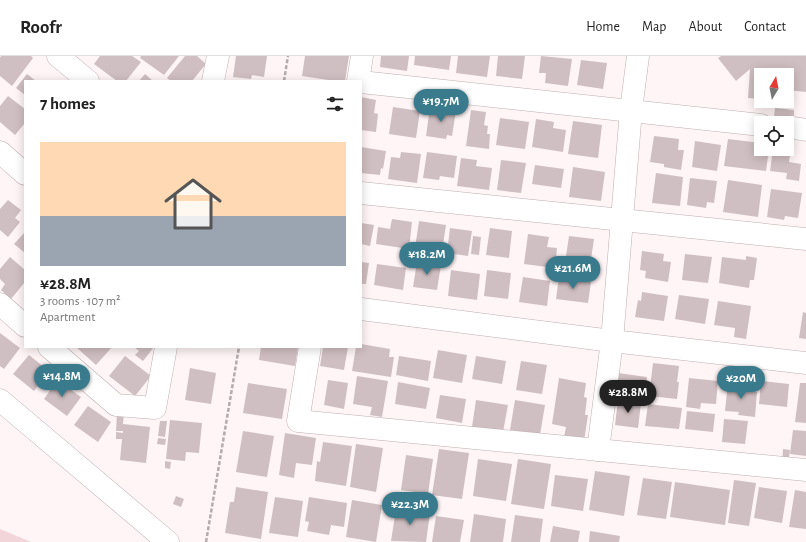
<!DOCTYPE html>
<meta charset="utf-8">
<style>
body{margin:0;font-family:"Alegreya Sans",sans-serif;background:#f2f2f2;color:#222;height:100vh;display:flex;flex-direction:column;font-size:15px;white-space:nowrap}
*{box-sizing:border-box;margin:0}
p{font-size:13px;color:#767676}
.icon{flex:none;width:22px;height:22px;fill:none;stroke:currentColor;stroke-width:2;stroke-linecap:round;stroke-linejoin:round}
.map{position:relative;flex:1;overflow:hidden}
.sheet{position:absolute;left:24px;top:24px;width:338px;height:268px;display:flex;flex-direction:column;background:#fff;border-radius:0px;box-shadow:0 2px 10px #0003}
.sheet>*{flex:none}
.needle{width:26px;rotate:10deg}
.tools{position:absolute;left:754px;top:12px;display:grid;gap:8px}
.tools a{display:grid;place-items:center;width:40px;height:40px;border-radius:0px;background:#fff;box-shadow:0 2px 10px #0003;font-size:20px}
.price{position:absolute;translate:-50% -34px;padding:0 9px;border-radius:14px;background:#397b8c;color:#fff;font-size:13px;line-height:26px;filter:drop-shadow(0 1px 2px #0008)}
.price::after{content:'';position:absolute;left:50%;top:24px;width:12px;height:9px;margin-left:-6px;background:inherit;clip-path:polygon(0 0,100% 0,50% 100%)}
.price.current{background:#222;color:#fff}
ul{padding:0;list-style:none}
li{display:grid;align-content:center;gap:8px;height:212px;padding:0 16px}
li+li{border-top:1px solid #e0e0e0}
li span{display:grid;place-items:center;height:124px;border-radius:0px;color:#555}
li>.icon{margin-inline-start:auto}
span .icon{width:72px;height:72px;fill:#fffc;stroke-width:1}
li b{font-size:17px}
h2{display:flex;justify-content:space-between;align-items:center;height:48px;padding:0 16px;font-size:17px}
header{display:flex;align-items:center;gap:24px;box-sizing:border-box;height:56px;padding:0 20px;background:#fff;border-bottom:1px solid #e0e0e0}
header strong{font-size:19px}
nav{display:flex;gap:22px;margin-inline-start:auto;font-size:14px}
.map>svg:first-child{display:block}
.green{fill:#f1d5d9}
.building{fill:#d0bfc2}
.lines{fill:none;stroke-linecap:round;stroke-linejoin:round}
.minor-casing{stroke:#beaeb1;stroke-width:23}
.path{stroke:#b3abac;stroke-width:2.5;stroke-dasharray:4 2;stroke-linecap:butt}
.minor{stroke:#fff;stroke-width:22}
</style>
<header>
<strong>Roofr</strong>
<nav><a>Home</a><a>Map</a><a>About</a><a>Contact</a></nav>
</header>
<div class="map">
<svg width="806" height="486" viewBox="0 0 806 486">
<rect width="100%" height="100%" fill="#fff5f6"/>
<!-- green -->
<polygon class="green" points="0,473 31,486 0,486"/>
<!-- building -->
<g class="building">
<polygon points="1,0 31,0 33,2 12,30 0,20 0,2"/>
<polygon points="100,0 132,0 141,6 126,25 117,25 94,8"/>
<polygon points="141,0 179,0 164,19 140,2"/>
<polygon points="185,0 197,0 206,8 192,25 171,25 167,22"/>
<polygon points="236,0 267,0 264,21 252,19 251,23 233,21"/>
<polygon points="305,0 349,0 345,25 335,25 302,20"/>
<polygon points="381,0 409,0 407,15 380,11"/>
<polygon points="415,0 451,0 449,14 414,9"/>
<polygon points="458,0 490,0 487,21 456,17"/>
<polygon points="498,0 525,0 522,23 496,20"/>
<polygon points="541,0 572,3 568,30 545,27 546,17 539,17"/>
<polygon points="721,0 806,0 806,36 787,34 787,19 761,19 761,43 748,42 750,13 736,25 718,2"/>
<polygon points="581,4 607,7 603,33 577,29"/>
<polygon points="27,18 36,25 25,25 25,39 16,32"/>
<polygon points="145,18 153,25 139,25"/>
<polygon points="8,40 25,53 25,67 15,79 0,66 0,50"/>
<polygon points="361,41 376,44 374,57 378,58 376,76 361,74"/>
<polygon points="393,51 420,55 416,82 389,78"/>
<polygon points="430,51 456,55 452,80 447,79 446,83 426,80"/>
<polygon points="775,52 794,54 794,62 774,60"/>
<polygon points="471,54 486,56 484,69 488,70 487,78 490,78 489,93 466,90"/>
<polygon points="500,62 529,66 525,93 496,89"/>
<polygon points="536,63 554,66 553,72 566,74 563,96 532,91"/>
<polygon points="573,65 602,69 598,102 568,98"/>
<polygon points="654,80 679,83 678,94 684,94 681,114 664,111 664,108 650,106"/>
<polygon points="728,83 761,87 761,93 769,93 766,115 724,110"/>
<polygon points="695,85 721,89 717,115 692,111"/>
<polygon points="361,91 386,95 383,113 381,112 380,119 361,117"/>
<polygon points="787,91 791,92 789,106 801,108 799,125 786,123 787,117 770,115 773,93 787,93"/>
<polygon points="401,96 421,98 417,127 388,123 391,101 400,102"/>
<polygon points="427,96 457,100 454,122 440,120 439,124 423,122"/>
<polygon points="461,102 477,104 476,110 492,112 489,134 457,130"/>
<polygon points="501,104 526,107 521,137 497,134"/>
<polygon points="535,109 564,113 561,132 532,128"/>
<polygon points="573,111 605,116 601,145 569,141"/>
<polygon points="656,117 683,121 680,150 652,147"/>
<polygon points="690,122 717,125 714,147 707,146 706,152 687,149"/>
<polygon points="728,124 762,129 758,161 723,156"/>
<polygon points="771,133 802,137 798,162 785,160 784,164 767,161"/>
<polygon points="8,144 21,154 15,162 20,166 8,181 0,174 0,153"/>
<polygon points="392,163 412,166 409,193 376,188 378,171 390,173"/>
<polygon points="419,165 446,169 442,195 415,192"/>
<polygon points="361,167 374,169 370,190 361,188"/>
<polygon points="450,172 472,175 468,200 447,197"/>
<polygon points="490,172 512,175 509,202 486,199"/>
<polygon points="25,176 25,197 14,188"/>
<polygon points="528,178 549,181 547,191 557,192 555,212 524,208"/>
<polygon points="473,180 481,181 479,199 471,198"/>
<polygon points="569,180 594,183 590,210 565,207"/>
<polygon points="642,195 664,198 663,205 671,206 668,226 645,222 646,215 640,214"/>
<polygon points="685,198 712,201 708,227 682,224"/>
<polygon points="746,200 757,202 754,224 750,224 749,232 719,227 722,201 746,204"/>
<polygon points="10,201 25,214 25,226 11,243 1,234 5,228 0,223 0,213"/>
<polygon points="361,206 369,207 366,228 361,228"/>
<polygon points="417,206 441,209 437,234 413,231"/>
<polygon points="377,208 406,212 403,234 374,229"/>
<polygon points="451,214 480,218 477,244 448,240"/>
<polygon points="487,214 511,217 508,243 484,240"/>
<polygon points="523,221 550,225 547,250 519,246"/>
<polygon points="559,221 591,226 588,247 556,243"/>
<polygon points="642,236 668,240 664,265 635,261 638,244 641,245"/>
<polygon points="679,239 709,243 705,268 675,263"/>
<polygon points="718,245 751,250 746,283 734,281 735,272 714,269"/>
<polygon points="803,256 806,257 806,283 799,282"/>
<polygon points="0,277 20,292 4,313 0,310"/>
<polygon points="361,288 390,293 389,301 394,301 391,321 352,315 356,291 361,291"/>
<polygon points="76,291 112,291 96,309"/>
<polygon points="134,291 154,291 143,305 135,299 139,295"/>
<polygon points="261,291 298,291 295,310 259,304"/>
<polygon points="323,291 348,291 344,314 320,310"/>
<polygon points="438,294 467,299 462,327 433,322"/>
<polygon points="29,299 49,315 34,335 13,318"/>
<polygon points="125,300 151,320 135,340 109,320"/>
<polygon points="399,300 431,305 428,325 396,319"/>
<polygon points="476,300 506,305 502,328 472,323"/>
<polygon points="521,305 547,309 542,338 516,334"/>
<polygon points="653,307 679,310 677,326 679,326 677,343 649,340"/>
<polygon points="190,312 216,317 211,348 185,344"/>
<polygon points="618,317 647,321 645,342 615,339"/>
<polygon points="357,320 388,325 382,361 370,359 372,351 353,348"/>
<polygon points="559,322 586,327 584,341 587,342 585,359 588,359 584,385 564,381 566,371 552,368"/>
<polygon points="689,322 718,325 716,348 701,347 700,353 686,351"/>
<polygon points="57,324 81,341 67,360 44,343"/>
<polygon points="328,324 348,327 344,353 324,349"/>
<polygon points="761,325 789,328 787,351 759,348"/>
<polygon points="398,326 430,332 426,353 395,348"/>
<polygon points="248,327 287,333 282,363 243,357"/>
<polygon points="728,327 746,329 746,335 757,336 755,361 738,359 739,356 725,355"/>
<polygon points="800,327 806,327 806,367 795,366"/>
<polygon points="440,339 466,343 462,367 436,362"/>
<polygon points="476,344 508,349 503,376 472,371"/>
<polygon points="515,344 545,349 540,379 510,374"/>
<polygon points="618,344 641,347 638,372 615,369"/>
<polygon points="648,348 682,352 679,373 645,370"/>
<polygon points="88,350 111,366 98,386 74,369"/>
<polygon points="687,355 715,358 713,376 685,373"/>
<polygon points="117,357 124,357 123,368 150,371 146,407 120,404 122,383 116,383 116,376 123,377 123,375 116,375"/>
<polygon points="724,363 748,365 745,388 722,386"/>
<polygon points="170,364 202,367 199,397 186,396 185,405 166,403"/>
<polygon points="160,365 167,365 165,381 158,380"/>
<polygon points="793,374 806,375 806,400 790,398"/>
<polygon points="243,375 274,380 267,421 236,416"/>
<polygon points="285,377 316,382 312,409 296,407 294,422 279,419"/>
<polygon points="158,382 166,383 165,389 157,388"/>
<polygon points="323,386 352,390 346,430 315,425 317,405 320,406"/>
<polygon points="356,388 383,392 376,436 350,431"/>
<polygon points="439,393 469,397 462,443 432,439"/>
<polygon points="783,393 790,394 788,409 782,409"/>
<polygon points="406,399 433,403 428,438 401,434"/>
<polygon points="478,403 512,408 506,445 473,440"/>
<polygon points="518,403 551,408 544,453 511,448"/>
<polygon points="165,405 171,406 170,413 165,412"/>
<polygon points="595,415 630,420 624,460 589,454"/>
<polygon points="555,419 588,423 583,455 551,450"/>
<polygon points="643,422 672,426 666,463 637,459"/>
<polygon points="734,424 756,427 749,470 728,467"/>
<polygon points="675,426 730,434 725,469 670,461"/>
<polygon points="236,431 268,436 261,483 225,477 230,446 234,446"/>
<polygon points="759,431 787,435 782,467 754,462"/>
<polygon points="795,434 806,436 806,473 789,471"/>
<polygon points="176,440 184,443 181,451 173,448"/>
<polygon points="275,441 303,445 298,481 269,477"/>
<polygon points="309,441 347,447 344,471 331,469 329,479 307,475 309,466 305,465"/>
<polygon points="352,444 382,449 376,486 346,481"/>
<polygon points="396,453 430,457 426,486 391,485"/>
<polygon points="474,458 506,463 503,486 470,486"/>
<polygon points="515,459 543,463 540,486 511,486"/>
<polygon points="436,460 464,464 460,486 432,486"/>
<polygon points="553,470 580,475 578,486 550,486"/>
<polygon points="590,475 620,480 619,486 589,486"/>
</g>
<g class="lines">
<!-- minor casing -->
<g class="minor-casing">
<g id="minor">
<polyline points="58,0 88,25"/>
<polyline points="213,25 218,0"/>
<polyline points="358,25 362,0"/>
<polyline points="361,26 761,69"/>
<polyline points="787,71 806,74"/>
<polyline points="0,96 25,118"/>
<polyline points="361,137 806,183"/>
<polyline points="0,248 25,270"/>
<polyline points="361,253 612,285 806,307"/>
<polyline points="49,291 116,349 155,352 166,291"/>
<polyline points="310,291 298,365 806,414"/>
<polyline points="0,344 168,486"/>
<polyline points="598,394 612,285 631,54 638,0"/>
</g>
</g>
<!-- path -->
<g class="path">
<polyline points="284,25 288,0"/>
<polyline points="206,486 239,291"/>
</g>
<!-- minor -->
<use href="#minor" class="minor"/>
</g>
</svg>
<div class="tools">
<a><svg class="needle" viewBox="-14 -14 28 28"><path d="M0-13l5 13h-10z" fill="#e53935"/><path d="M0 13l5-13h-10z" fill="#767676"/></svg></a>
<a><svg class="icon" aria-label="locate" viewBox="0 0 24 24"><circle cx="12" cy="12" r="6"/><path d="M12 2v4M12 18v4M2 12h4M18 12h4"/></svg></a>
</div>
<b class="price" style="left:441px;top:67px">¥19.7M</b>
<b class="price" style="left:427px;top:220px">¥18.2M</b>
<b class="price" style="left:573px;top:234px">¥21.6M</b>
<b class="price" style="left:62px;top:342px">¥14.8M</b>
<b class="price" style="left:741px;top:344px">¥20M</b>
<b class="price current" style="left:628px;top:358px">¥28.8M</b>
<b class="price" style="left:410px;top:470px">¥22.3M</b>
<section class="sheet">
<h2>7 homes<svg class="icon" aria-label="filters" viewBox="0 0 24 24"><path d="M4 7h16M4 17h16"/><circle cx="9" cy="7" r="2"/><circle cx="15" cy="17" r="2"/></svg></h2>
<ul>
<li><span style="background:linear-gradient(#ffd9b3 60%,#9aa5b1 0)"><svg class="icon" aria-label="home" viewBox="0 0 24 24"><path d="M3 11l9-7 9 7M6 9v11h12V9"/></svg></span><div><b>¥28.8M</b><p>3 rooms · 107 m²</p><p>Apartment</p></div></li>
</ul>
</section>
</div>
